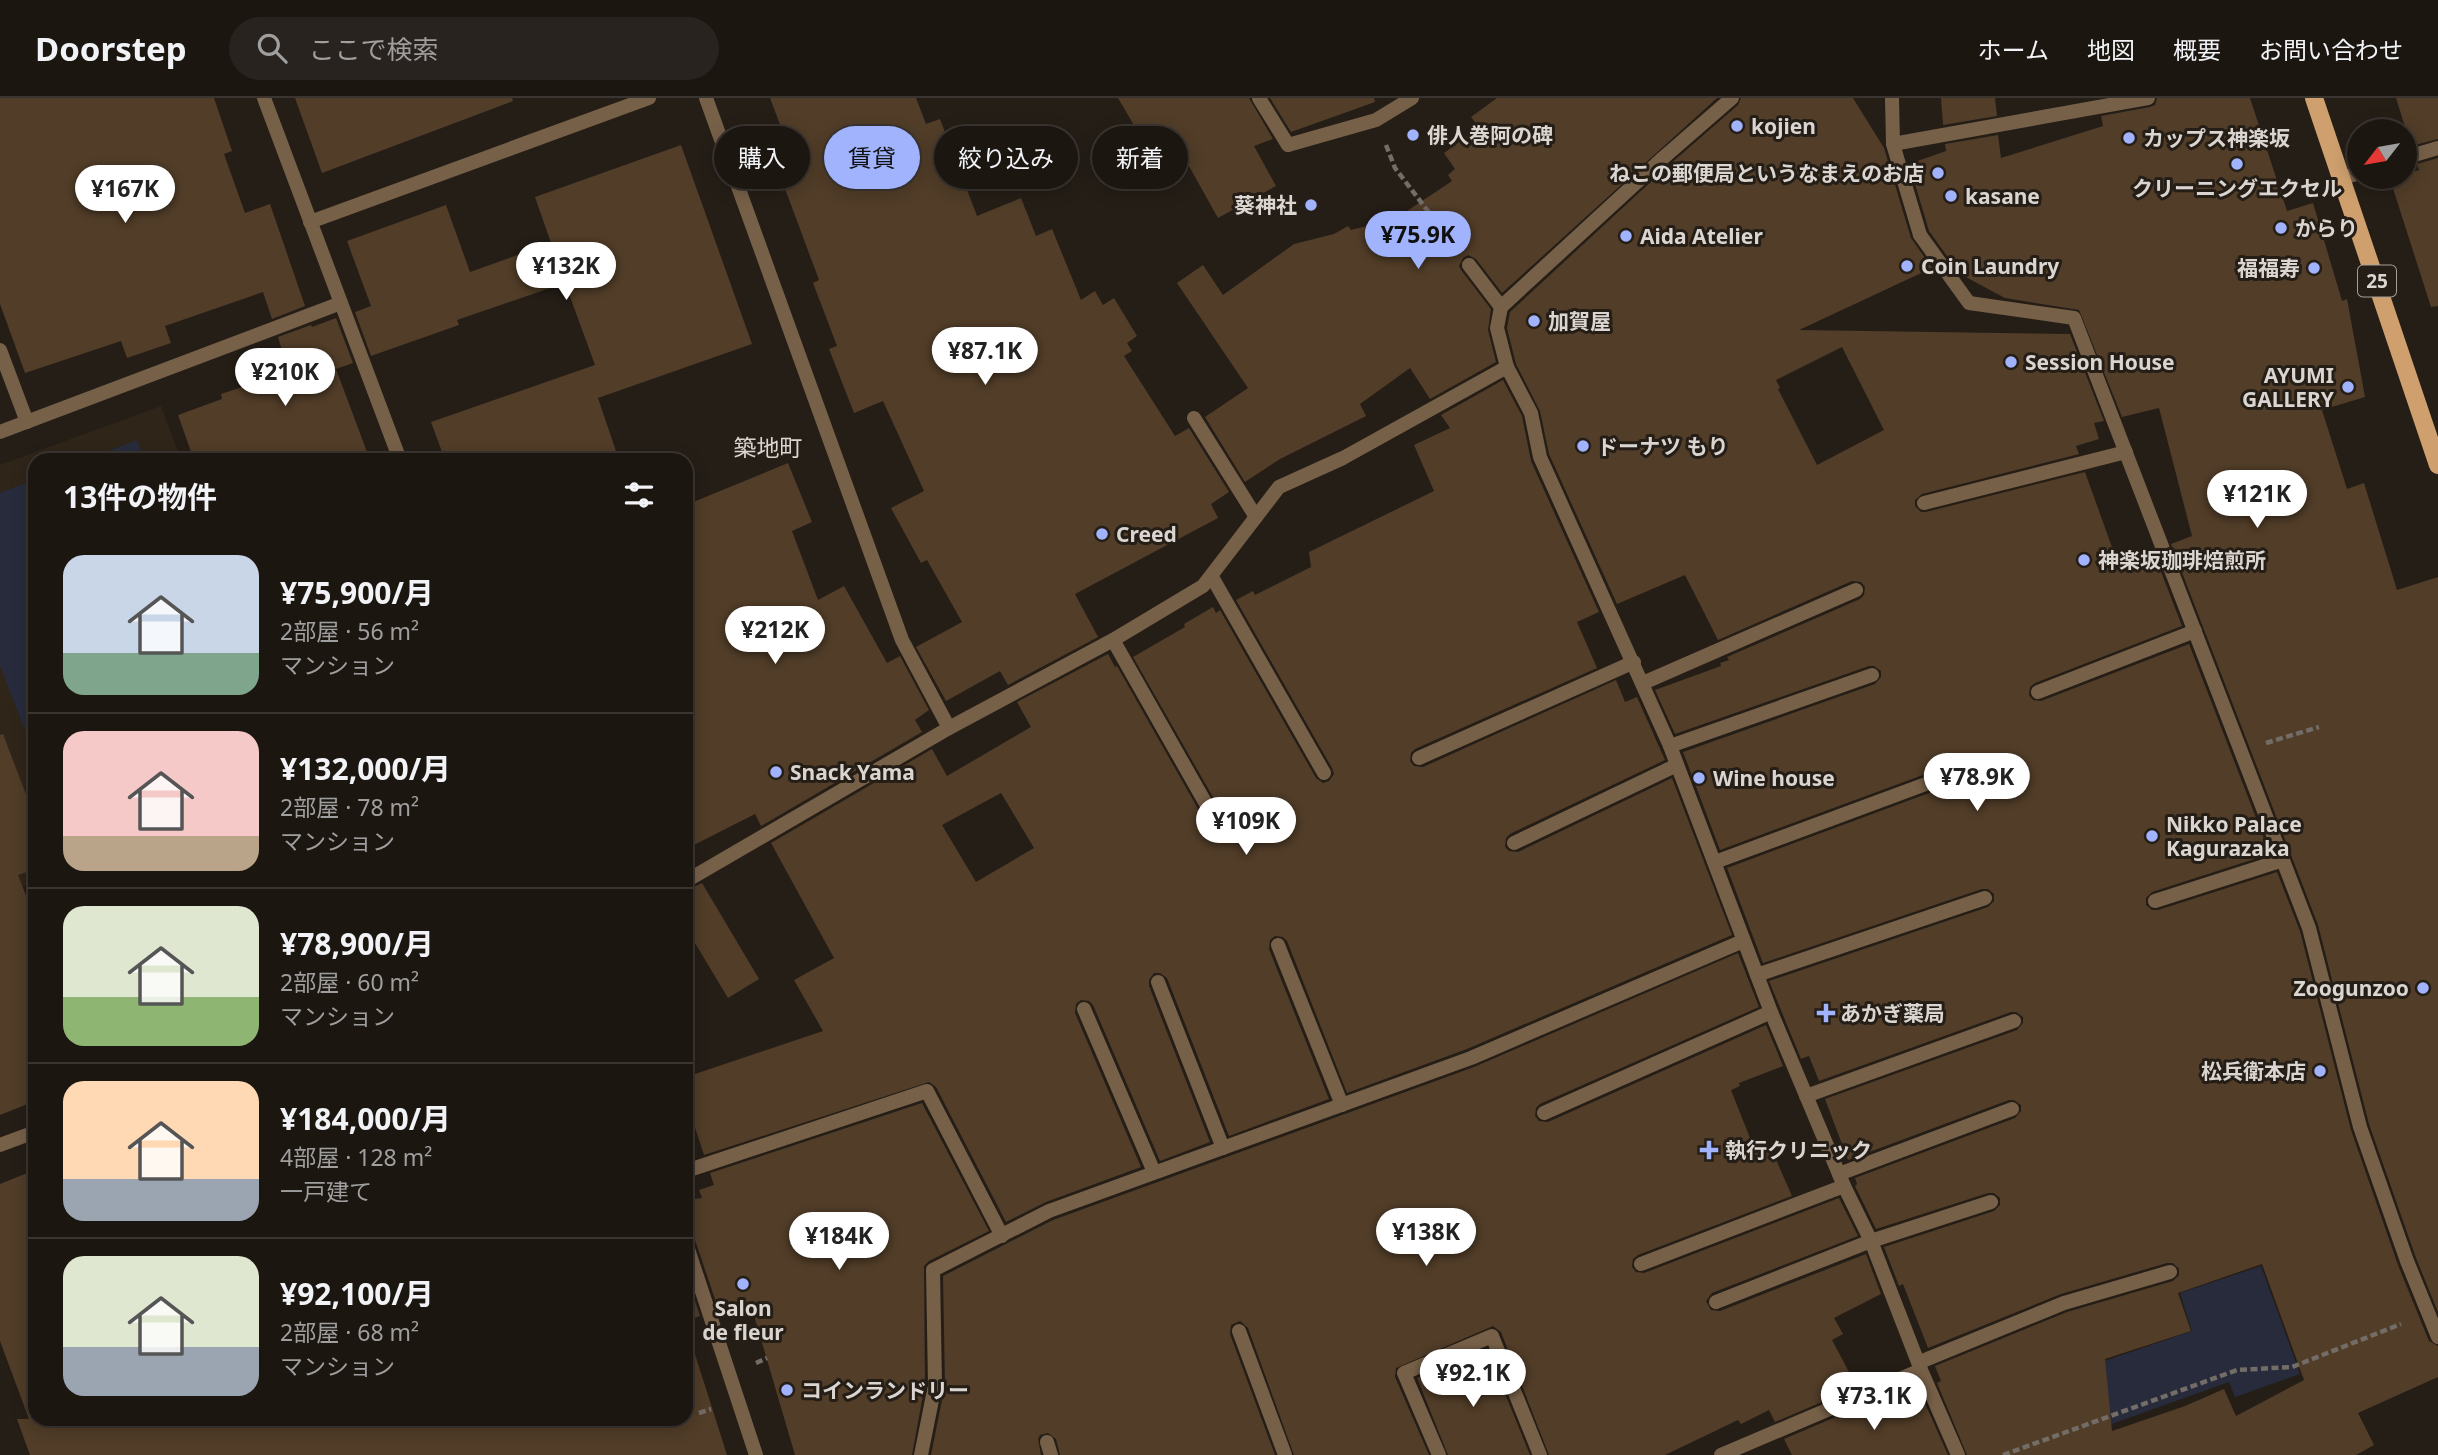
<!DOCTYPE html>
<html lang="ja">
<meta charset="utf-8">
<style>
body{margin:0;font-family:"Noto Sans","Noto Sans JP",sans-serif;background:#29231f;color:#f1f3f6;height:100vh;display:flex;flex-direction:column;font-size:26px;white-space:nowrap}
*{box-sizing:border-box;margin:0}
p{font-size:23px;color:#a09f9f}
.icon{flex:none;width:38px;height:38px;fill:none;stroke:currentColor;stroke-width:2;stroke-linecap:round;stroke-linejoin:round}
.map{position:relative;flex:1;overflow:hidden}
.details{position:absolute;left:28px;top:355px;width:665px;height:973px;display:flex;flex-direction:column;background:#1c1611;border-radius:21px;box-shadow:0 4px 18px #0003,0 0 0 2px #3a3531}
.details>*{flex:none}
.hud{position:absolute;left:714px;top:28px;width:665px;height:63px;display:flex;gap:14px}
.needle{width:46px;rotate:239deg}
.fabs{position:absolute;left:2347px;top:21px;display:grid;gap:14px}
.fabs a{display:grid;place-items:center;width:70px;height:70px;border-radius:50%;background:#1c1611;box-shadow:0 4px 18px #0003,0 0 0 2px #3a3531;font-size:35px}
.price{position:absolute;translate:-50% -60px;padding:0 16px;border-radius:24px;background:#fff;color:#222;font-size:23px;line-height:46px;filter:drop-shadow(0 2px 4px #0008)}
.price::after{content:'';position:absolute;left:50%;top:42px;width:21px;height:16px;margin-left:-10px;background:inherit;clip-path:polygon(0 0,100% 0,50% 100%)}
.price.active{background:#a1b3fd;color:#111}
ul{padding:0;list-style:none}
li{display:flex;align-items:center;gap:21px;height:175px;padding:0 35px}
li+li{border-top:2px solid #3a3531}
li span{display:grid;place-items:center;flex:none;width:196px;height:140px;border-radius:21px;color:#555}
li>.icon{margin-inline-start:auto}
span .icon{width:84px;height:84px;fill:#fffc;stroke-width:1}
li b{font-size:30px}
h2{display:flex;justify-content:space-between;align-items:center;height:84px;padding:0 35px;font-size:30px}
.chip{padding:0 24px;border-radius:32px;background:#1c1611;box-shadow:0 4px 18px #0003,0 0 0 2px #3a3531;font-size:24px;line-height:63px}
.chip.active{background:#a1b3fd;color:#111}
header{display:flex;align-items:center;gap:42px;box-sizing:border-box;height:98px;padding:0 35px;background:#1c1611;border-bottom:2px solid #3a3531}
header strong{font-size:33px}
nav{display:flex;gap:38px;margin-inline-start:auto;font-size:24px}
.search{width:490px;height:63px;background:#29231f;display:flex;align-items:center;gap:18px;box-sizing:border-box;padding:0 24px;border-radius:38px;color:#a09f9f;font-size:26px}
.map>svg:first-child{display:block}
.built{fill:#302519}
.green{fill:#272b3b}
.building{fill:#513d28;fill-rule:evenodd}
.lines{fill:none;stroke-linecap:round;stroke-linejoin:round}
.path{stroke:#736d67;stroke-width:4.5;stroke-dasharray:7 3.5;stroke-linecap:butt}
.lane{stroke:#776048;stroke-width:14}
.street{stroke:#776048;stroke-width:14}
.primary{stroke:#cfa06e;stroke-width:18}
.poi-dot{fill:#a1b3fd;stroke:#251e17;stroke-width:2.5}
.labels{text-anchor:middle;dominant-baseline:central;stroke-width:6;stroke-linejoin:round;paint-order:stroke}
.shield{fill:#251e17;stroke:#a49e98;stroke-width:2}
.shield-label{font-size:19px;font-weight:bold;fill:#dad5d0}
.poi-label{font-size:21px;font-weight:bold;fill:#dad5d0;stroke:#251e17;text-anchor:start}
.neighbourhood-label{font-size:23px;fill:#dad5d0;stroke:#251e17}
</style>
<header>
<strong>Doorstep</strong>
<div class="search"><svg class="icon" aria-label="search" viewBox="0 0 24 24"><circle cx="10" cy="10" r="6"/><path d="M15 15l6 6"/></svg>ここで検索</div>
<nav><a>ホーム</a><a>地図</a><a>概要</a><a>お問い合わせ</a></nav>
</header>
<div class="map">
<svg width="2438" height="1357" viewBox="0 0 2438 1357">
<rect width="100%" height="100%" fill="#251e17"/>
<!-- built -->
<polygon class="built" points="161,308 181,362 35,362 35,784 0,797 0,367"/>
<!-- green -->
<g class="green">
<polygon points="137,342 145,362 84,362"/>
<polygon points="35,381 35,658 0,568 0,395"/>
<polygon points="2261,1168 2300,1276 2235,1299 2229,1284 2028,1356 2009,1296 2192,1233 2180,1195"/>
</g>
<!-- building -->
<g class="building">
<polygon points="0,0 214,0 232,53 224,56 245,115 270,106 305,208 272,221 263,194 165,228 171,245 127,260 121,243 25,275 0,206"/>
<polygon points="295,0 512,0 513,3 322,75"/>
<polygon points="770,0 916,0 926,26 940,21 977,118 1021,100 1036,138 1052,131 1081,202 1095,193 1103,207 1114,200 1137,238 1127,245 1132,253 1124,258 1175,338 1189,330 1229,394 1211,406 1218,420 1075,496 1098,539 1008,587 1000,573 946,603 916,549 962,524 927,462 921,465 891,410 924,393 883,303 854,315 829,251 837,248 813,185 819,182 781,80 798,74"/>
<polygon points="1118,0 1249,0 1273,41 1254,48 1276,88 1218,120 1185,61 1162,75"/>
<polygon points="1270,0 1374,0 1375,4 1291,34"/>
<polygon points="1497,0 1717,0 1502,195 1476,161 1468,157 1463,160 1459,168 1461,172 1491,211 1488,232 1496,264 1430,301 1410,270 1360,306 1366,318 1280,361 1245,384 1205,319 1248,290 1177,185 1203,167 1223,197 1294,146 1334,136 1348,128 1351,132 1395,121 1452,83 1448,77 1455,71 1444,55 1479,29 1471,19"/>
<path d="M1741,0H1853L1884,50L1911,140L1932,170L1799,232L2070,236L2104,323L2094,325L2099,341L2076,348L2079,356L1922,396L1915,402V408L1921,414H1926L2085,374L2118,466L2153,453L2182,528L2035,585L2030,589L2029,597L2033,602L2041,603L2189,546L2270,756L2152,794L2146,800V807L2152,812H2158L2277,774L2300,833L2351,1032L2398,1167L2429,1243L2438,1248V1279L2358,1315L2374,1347L2356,1357H1967L1937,1285L1941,1283L1935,1268L2067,1214L2173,1183L2179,1177V1171L2173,1165H2167L2061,1196L1928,1250L1903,1186L1899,1188L1884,1149L1994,1113L2000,1107V1100L1994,1095H1988L1876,1131L1855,1088L1857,1086L1855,1080L2015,1020L2021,1013V1007L2014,1002H2009L1848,1062L1825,1001L2017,932L2023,925V919L2016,914H2011L1819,983L1809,958L1801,961L1769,883L1988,809L1994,803V796L1988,791H1982L1763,865L1727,770L1945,689L1951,682V676L1944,671H1939L1720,752L1683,654L1875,586L1881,579V573L1874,568H1869L1675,636L1655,592L1721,568L1720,565L1729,562L1727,559L1860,501L1864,497L1865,489L1861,484L1852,483L1718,542L1685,477L1617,506L1549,356L1540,313L1516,266L1507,230L1510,214L1669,67L1738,7ZM1842,249L1884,332L1817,367L1778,291L1780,290L1776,282ZM2262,1166L2304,1282L2236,1318L2224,1291L2185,1308L2112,1333L2105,1261L2191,1233L2178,1195Z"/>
<polygon points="1941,0 1995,0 1997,18 1943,27"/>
<polygon points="2157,0 2250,0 2287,113 2313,105 2342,203 2347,201 2365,299 2322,312 2347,391 2364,385 2397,492 2438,479 2438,1214 2416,1160 2369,1026 2318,827 2171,446 2192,438 2159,310 2122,319 2079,212 2005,200 1960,176 1929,133 1909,66 1946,53 1945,46 1998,37 2001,60 2103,28 2101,18 2150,9 2155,7"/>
<polygon points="2396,0 2438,0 2438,41 2411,48"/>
<polygon points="681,47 752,246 598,300 619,362 445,362 431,324 595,267 565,185 457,222 459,227 371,258 355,214 371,208 347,143 446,107 470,174 551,145 535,99"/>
<polygon points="2438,60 2438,208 2431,209 2390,81 2404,79 2404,76 2419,72 2417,66"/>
<polygon points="336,220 353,265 336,271 370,362 194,362 178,317 222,301 221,296 279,277 272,260 283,256 278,239 311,227 312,229"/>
<path d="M1503,282L1522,318L1531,363L1599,514L1577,524L1597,570L1415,651L1411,655L1410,663L1414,668L1423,669L1616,582L1625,604L1637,599L1665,662L1510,736L1506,740L1505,749L1509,753L1518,754L1672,680L1732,837L1467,951L1347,995L1287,843L1283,839L1275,838L1270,842L1269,851L1329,1001L1229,1038L1167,880L1160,875H1154L1149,882V888L1210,1044L1160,1063L1093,907L1089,903L1081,902L1076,906L1075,915L1141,1069L1046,1104L1006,1124L936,989L929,984L704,1057L686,1002V979L823,933L794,882L834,860L771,745L932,651L947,678L1031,629L1017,604L1108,556L1115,569L1117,568L1210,732L1214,736H1222L1227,731L1226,722L1133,559L1185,529L1184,526L1213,509L1216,515L1220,512L1316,680L1323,685L1329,683L1334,676L1332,670L1236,502L1253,493L1255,497L1311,469L1309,454L1434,393L1414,347L1450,330L1441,317ZM1001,695L1034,750L976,784L942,727Z"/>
<polygon points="788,365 812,424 792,433 818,502 844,488 887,565 900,558 929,612 915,622 922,634 761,728 755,716 686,751 686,407"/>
<polygon points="3,636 35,720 35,771 18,777 35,821 35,1003 0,1017 0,637"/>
<polygon points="702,785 759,881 728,900 686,830 686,793"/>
<polygon points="1738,855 1759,909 1540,1006 1536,1010 1535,1018 1539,1023 1548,1024 1766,927 1783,968 1739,985 1740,988 1731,992 1756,1055 1770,1048 1792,1098 1638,1157 1633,1161 1632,1169 1636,1174 1644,1175 1839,1100 1858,1138 1712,1195 1706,1203 1711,1212 1720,1213 1866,1156 1881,1196 1834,1220 1843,1236 1832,1242 1857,1289 1775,1324 1769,1312 1741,1326 1738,1322 1665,1357 1549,1357 1501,1234 1493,1228 1396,1270 1395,1279 1429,1357 1294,1357 1248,1230 1240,1223 1231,1227 1230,1236 1275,1357 1060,1357 1056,1341 1048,1335 1040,1337 1038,1341 1041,1357 931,1357 945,1287 943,1178 1053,1122 1474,969"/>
<polygon points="922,1005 989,1133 929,1163 924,1168 925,1286 912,1357 795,1357 750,1204 719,1213 695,1142 692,1137 686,1136 686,1102 702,1100 699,1092 714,1087 710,1075"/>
<polygon points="35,1072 35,1321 686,1321 686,1251 693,1250 727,1357 30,1357 17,1321 29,1321 0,1243 0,1086"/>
<polygon points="686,1176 700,1218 686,1223"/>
<polygon points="1487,1251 1530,1357 1448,1357 1417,1280"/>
<polygon points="1919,1292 1948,1357 1792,1357 1784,1341 1866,1306 1870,1313"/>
</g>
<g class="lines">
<!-- path -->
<g class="path">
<polyline points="1386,47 1395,70 1453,146"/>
<polyline points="2266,645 2319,629"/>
<polyline points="756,1265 767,1260"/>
<polyline points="699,1315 711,1311"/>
<polyline points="2003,1357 2237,1272 2292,1269 2401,1226"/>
</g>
<!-- lane -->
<g class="lane">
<polyline points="1259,0 1288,47"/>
<polyline points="1893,46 2148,0"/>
<polyline points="1920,137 1969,205 2074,220 2309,830 2360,1029 2407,1163 2438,1239"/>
<polyline points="1469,167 1501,209"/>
<polyline points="0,252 27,324"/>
<polyline points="1194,320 1256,419"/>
<polyline points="1924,405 2126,354"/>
<polyline points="1212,479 1324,675"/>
<polyline points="1113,542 1218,727"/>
<polyline points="1643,585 1856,492"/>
<polyline points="2038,594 2195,533"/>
<polyline points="1670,648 1872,577"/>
<polyline points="1419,660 1634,564"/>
<polyline points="1514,745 1677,667"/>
<polyline points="1715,764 1942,680"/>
<polyline points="2155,803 2283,762"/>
<polyline points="1278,847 1342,1007"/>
<polyline points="1757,877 1985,800"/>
<polyline points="1158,884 1223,1050"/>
<polyline points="1084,911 1154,1074"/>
<polyline points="1806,998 2014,923"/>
<polyline points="1544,1015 1771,914"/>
<polyline points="686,1073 927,993 1002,1138"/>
<polyline points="1839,1076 2012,1011"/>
<polyline points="1641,1166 1844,1088"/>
<polyline points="1716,1204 1871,1143 1991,1104"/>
<polyline points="1239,1233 1285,1357"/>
<polyline points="1920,1264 2064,1205 2170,1174"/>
<polyline points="1047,1344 1051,1357"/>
<polyline points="921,1357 935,1287 933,1172 1049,1113 1471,960 1743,843"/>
<polyline points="1439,1357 1404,1275 1492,1238 1540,1357"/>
</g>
<!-- street -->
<g class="street">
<polyline points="264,0 400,362"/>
<polyline points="706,0 902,542 949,630"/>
<polyline points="1732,0 1663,60 1501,209 1497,230 1507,269 1531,315 1540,359 1670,648 1771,914 1844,1088 1871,1143 1921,1272 1958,1357"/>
<polyline points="1892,0 1893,46 1920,137"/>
<polyline points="1288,47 1376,22 1412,0"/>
<polyline points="2404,60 2438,50"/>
<polyline points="2343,80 2359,75"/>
<polyline points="310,124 649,0"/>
<polyline points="0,334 341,205"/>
<polyline points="686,783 949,630 1113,542 1203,488 1279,389 1343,360 1507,269"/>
<polyline points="0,1047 35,1034"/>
<polyline points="686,1145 756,1357"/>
<polyline points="1721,1357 1921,1272"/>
</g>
<!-- primary -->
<polyline class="primary" points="2314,0 2438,367"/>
</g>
<!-- markers -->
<g class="poi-dot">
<circle cx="1737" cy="28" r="7"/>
<circle cx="1413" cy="37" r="7"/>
<circle cx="2129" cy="40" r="7"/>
<circle cx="2237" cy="66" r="7"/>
<circle cx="1938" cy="75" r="7"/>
<circle cx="1951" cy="98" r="7"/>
<circle cx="1311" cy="107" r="7"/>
<circle cx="2281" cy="130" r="7"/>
<circle cx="1626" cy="138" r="7"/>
<circle cx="1907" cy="168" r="7"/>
<circle cx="2314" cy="170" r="7"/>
<circle cx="1534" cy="223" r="7"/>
<circle cx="2011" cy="264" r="7"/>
<circle cx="2348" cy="289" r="7"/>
<circle cx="1583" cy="348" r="7"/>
<circle cx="1102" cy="436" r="7"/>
<circle cx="2084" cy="462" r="7"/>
<circle cx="776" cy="674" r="7"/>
<circle cx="1699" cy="680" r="7"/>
<circle cx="2152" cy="738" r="7"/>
<circle cx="2423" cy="890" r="7"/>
<path d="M1822.5 904.5h7v7h7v7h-7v7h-7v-7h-7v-7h7z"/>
<circle cx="2320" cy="973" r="7"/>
<path d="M1705.5 1041.5h7v7h7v7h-7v7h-7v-7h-7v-7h7z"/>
<circle cx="743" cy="1186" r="7"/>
<circle cx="787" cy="1292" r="7"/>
</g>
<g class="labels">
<!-- shield labels -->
<rect class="shield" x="2358" y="167.5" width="38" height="31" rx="5"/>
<g class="shield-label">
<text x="2377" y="183">25</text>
</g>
<!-- poi labels -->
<g class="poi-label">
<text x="1751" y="28">kojien</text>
<text x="1427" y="37">俳人巻阿の碑</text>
<text x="2143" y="40">カップス神楽坂</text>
<text x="1924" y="75" text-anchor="end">ねこの郵便局というなまえのお店</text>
<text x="2237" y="90" text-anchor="middle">クリーニングエクセル</text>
<text x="1965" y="98">kasane</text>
<text x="1297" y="107" text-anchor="end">葵神社</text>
<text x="2295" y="130">からり</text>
<text x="1640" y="138">Aida Atelier</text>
<text x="1921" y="168">Coin Laundry</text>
<text x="2300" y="170" text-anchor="end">福福寿</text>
<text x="1548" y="223">加賀屋</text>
<text x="2025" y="264">Session House</text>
<text x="2334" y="277" text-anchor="end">AYUMI<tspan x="2334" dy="24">GALLERY</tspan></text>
<text x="1597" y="348">ドーナツ もり</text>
<text x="1116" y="436">Creed</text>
<text x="2098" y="462">神楽坂珈琲焙煎所</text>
<text x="790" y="674">Snack Yama</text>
<text x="1713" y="680">Wine house</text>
<text x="2166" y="726">Nikko Palace<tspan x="2166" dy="24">Kagurazaka</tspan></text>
<text x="2409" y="890" text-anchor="end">Zoogunzoo</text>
<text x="1840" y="915">あかぎ薬局</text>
<text x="2306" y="973" text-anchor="end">松兵衛本店</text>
<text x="1725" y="1052">執行クリニック</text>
<text x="743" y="1210" text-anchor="middle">Salon<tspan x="743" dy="24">de fleur</tspan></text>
<text x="801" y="1292">コインランドリー</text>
</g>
<!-- neighbourhood labels -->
<g class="neighbourhood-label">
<text x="768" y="349">築地町</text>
</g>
</g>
</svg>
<div class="fabs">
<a><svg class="needle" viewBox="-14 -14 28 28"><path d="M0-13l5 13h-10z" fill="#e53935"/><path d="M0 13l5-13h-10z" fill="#a09f9f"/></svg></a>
</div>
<b class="price" style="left:125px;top:127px">¥167K</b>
<b class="price active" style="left:1418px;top:173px">¥75.9K</b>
<b class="price" style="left:566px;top:204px">¥132K</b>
<b class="price" style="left:985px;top:289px">¥87.1K</b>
<b class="price" style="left:285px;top:310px">¥210K</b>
<b class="price" style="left:2257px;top:432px">¥121K</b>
<b class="price" style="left:775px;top:568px">¥212K</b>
<b class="price" style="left:1977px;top:715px">¥78.9K</b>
<b class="price" style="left:1246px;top:759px">¥109K</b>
<b class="price" style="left:1426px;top:1170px">¥138K</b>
<b class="price" style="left:839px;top:1174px">¥184K</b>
<b class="price" style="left:1473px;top:1311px">¥92.1K</b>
<b class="price" style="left:1874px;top:1334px">¥73.1K</b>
<div class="hud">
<a class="chip">購入</a>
<a class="chip active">賃貸</a>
<a class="chip">絞り込み</a>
<a class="chip">新着</a>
</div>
<section class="details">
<h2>13件の物件<svg class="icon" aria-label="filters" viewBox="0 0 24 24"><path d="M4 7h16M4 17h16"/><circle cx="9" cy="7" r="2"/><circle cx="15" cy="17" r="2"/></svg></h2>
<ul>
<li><span style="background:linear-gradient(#c9d6e8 70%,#7fa58c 0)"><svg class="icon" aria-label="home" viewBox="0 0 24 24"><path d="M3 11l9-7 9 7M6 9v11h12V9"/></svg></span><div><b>¥75,900/月</b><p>2部屋 · 56 m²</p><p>マンション</p></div></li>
<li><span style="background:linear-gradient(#f6c9c9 75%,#b9a48a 0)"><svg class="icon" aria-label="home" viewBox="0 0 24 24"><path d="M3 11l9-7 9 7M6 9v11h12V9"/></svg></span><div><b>¥132,000/月</b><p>2部屋 · 78 m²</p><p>マンション</p></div></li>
<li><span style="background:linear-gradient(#dfe7d0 65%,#8fb573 0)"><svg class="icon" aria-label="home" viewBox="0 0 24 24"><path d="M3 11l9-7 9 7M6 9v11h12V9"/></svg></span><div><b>¥78,900/月</b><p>2部屋 · 60 m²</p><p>マンション</p></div></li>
<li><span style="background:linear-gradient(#ffd9b3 70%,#9aa5b1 0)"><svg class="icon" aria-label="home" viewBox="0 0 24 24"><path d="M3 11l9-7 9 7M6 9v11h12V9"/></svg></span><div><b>¥184,000/月</b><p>4部屋 · 128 m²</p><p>一戸建て</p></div></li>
<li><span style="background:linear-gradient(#dfe7d0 65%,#9aa5b1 0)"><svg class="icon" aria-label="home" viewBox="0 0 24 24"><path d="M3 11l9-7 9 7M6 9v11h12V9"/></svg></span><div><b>¥92,100/月</b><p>2部屋 · 68 m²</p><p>マンション</p></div></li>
</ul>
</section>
</div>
